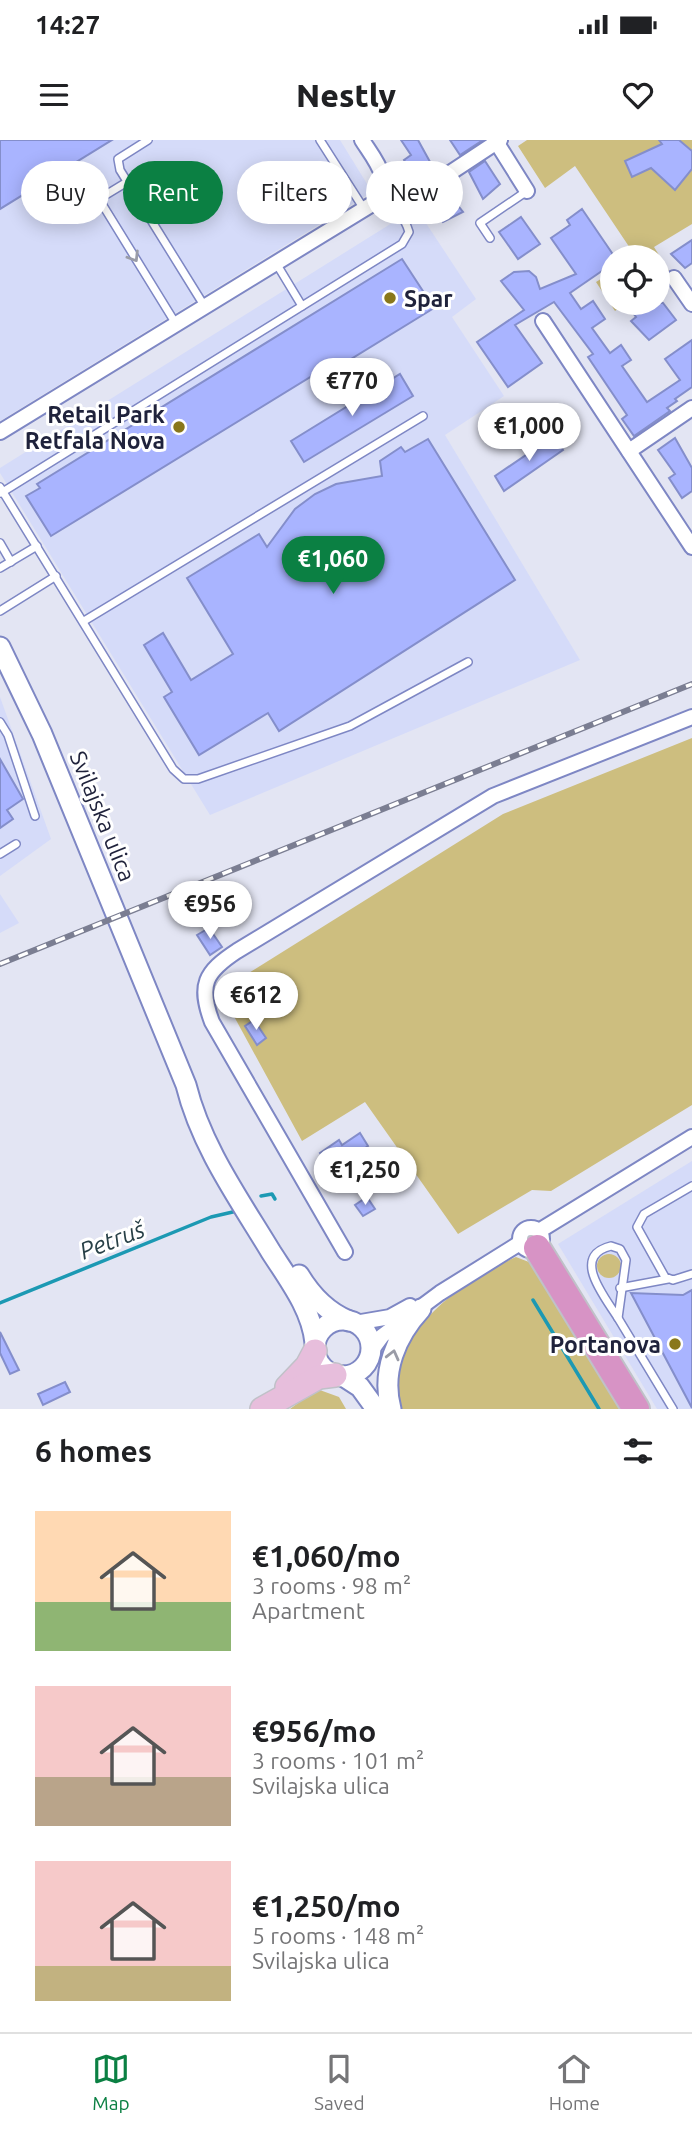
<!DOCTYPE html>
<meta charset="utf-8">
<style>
body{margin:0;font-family:Ubuntu,sans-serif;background:#f6f6f6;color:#202124;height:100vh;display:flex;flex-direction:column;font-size:26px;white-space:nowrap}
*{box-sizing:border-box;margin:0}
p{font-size:23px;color:#757577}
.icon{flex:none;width:38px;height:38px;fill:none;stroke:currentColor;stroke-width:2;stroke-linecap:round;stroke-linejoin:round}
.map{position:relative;height:1269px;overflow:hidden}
.drawer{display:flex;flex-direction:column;background:#fff;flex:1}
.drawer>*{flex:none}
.hud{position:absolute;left:21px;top:21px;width:651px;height:63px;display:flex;gap:14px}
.buttons{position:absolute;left:600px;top:105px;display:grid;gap:14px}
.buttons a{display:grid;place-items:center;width:70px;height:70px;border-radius:50%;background:#fff;box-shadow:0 4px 18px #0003;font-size:35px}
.price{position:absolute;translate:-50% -60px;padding:0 16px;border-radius:24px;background:#fff;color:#222;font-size:23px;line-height:46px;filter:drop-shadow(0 2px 4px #0008)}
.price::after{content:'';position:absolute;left:50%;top:42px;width:21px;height:16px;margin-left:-10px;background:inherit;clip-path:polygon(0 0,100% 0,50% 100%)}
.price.current{background:#0b8043;color:#fff}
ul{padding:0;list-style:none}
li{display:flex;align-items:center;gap:21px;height:175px;padding:0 35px}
li span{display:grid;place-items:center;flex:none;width:196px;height:140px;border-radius:0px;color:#555}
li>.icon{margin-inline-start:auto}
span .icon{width:84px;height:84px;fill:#fffc;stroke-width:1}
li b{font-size:30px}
h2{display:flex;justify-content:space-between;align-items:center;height:84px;padding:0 35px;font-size:30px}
.pill{padding:0 24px;border-radius:32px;background:#fff;box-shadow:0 4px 18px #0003;font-size:24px;line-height:63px}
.pill.current{background:#0b8043;color:#fff}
.status{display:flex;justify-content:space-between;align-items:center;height:49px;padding:0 35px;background:#fff;direction:ltr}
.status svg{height:19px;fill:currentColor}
header{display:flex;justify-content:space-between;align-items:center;height:91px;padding:0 35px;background:#fff;font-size:32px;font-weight:800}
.tab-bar{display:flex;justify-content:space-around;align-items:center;height:98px;border-top:2px solid #e0e0e0;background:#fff;font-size:19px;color:#757577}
.tab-bar a{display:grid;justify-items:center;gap:4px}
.tab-bar .current{color:#0b8043}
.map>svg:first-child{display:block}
.built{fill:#d5dbf9}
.green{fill:#cdbe7f}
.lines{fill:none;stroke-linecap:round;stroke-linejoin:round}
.stream{stroke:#1c99b3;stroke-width:3.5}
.building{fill:#a9b4ff;stroke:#848ecb;stroke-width:2}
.lane-casing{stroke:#7e87c4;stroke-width:10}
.street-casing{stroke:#7e87c4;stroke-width:18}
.secondary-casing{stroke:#7e87c4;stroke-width:23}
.primary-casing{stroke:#c0c1c8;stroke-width:26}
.highway-casing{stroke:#c0c1c8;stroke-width:30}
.lane{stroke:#fff;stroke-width:7}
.street{stroke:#fff;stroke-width:14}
.secondary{stroke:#fff;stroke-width:19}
.primary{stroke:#e7bedc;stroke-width:23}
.highway{stroke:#d793c5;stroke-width:26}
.rail-casing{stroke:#7b7e92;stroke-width:6}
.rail{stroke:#fff;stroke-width:3.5;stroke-dasharray:10;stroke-linecap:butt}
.oneway{stroke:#9a9ca7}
.poi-dot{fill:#89771b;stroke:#fff;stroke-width:2.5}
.labels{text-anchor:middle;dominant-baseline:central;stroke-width:6;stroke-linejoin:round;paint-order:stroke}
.poi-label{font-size:23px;font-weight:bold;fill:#1f223b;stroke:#fff;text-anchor:end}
.street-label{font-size:23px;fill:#1f223b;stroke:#fff}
.water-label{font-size:24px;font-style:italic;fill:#284047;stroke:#fff}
</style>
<div class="status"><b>14:27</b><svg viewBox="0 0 49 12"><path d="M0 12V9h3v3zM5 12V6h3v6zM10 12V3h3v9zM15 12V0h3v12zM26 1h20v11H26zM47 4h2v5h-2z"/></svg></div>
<header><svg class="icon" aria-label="menu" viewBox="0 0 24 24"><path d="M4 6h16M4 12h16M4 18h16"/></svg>Nestly<svg class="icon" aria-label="heart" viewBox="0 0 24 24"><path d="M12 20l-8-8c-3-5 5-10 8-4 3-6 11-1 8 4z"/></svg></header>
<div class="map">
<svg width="692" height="1269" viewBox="0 0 692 1269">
<rect width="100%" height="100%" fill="#e3e5f3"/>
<!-- built -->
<g class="built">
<polygon points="0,0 340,0 372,52 0,281"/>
<polygon points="416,68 476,159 452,177 504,256 445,295 580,520 210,675 0,333 0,328"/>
<polygon points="0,557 51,699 0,736"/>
<polygon points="0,754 19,783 0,793"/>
<polygon points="692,1021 692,1269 657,1269 558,1104"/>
</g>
<!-- green -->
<g class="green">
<polygon points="527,0 692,0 692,84 654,107 669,131 658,139 658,117 636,117 575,26 545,48 518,6"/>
<polygon points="612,132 612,163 626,163 615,171 596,142"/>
<polygon points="692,598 692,965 551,1051 532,1050 458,1094 365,962 302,1001 230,869 231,854 239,839 503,674"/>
<circle cx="609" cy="1126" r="12"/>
<path d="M516,1117L534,1124L622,1269H402C377,1200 462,1140 516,1117Z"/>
<polygon points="317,1249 339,1257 346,1269 290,1269"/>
</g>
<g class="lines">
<!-- stream -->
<g class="stream">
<polyline points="261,1056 272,1054 275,1059"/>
<polyline points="533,1160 599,1269"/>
<polyline points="0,1163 211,1077 237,1071"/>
</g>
</g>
<!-- building -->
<g class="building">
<polygon points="0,0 112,0 0,69"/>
<polygon points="401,0 418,0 435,31 419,42 404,20 411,15"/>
<polygon points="450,0 483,0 460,15"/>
<polygon points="659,0 679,0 692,11 692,29 675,50 651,28 632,37 625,21 662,4"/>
<polygon points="485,21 500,44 483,59 469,32"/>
<polygon points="444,48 463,72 443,82 428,59"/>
<polygon points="582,69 612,113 612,124 570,153 581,169 593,161 605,179 592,188 610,213 621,205 631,220 622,226 647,262 680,240 665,219 692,200 692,247 675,259 677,261 667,268 670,271 634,296 622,279 627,275 588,217 593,214 554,162 515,185 542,223 508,247 477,202 524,170 501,141 514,132 529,131 536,137 540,149 576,134 551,98 570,85 567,80"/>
<polygon points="521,77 540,104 518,119 499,92"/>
<polygon points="692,100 692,123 685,128 671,114"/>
<polygon points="402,119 434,168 333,230 330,225 51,396 26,356 40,348 37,344"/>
<polygon points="640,163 663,163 676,180 649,200 631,181 636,177 631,170"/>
<polygon points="400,234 413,256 304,322 291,301"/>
<polygon points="554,296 563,310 504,351 495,336"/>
<polygon points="675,298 692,328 692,351 682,358 669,338 675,334 658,310"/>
<polygon points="428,299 515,440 279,591 268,573 199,615 164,557 172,552 144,505 163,493 191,540 233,514 187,438 259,394 267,407 295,369 315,354 336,344 382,336 380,321 401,307 405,312"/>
<polygon points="0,619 23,659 7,670 13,679 0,688"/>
<polygon points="209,788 222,807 210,815 197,795"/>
<polygon points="254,880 266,898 257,905 245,886"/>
<polygon points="360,993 368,1006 332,1031 320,1013 339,1000 342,1005"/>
<polygon points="380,1021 390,1038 365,1054 354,1037"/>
<polygon points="367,1057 375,1069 363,1076 355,1065"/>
<polygon points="692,1150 692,1268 631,1153 683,1155"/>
<polygon points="0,1192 19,1230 10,1234 0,1213"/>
<polygon points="65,1242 70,1252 43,1265 38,1254"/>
</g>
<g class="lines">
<!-- lane casing -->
<g class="lane-casing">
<g id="lane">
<polyline points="148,0 118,19 120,30 205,167"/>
<polyline points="320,0 364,69"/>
<polyline points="127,42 99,59 176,184"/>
<polyline points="490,98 480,83 527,51"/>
<polyline points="276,123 302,166"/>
<polyline points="0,347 173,629 184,639 198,639 350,586 468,522"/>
<path d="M1,353L402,104L409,92C404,75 394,66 379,58"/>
<polyline points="0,403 11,422"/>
<polyline points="0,428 37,406"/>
<polyline points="0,471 56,436"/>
<polyline points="84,481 423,276"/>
<polyline points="0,582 8,595 35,676"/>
<polyline points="0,714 16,704"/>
<polyline points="692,1046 644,1074 637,1087 665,1137 673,1140 692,1134"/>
<path d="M611,1106L620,1109L626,1120L618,1178C605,1157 570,1116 611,1106Z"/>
<polyline points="620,1148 668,1139"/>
<polyline points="618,1178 673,1269"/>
</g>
</g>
<!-- street casing -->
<g class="street-casing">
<g id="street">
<polyline points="495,0 527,51"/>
<polyline points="415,56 500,0"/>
<polyline points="674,138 692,164"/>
<polyline points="543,181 692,407"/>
<path d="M0,292L374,63C396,43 374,19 362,0"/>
<polyline points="629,311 692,268"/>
<circle cx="531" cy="1099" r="11"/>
<polyline points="539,1091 692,997"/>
<path d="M345,1112L212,882C198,845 205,832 237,811L493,656L692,577"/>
<polyline points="355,1183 390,1177 410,1166"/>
<polyline points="371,1211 382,1196 440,1153 520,1103"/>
</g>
</g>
<!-- secondary casing -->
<g class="secondary-casing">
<g id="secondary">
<path d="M0,507L42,594L186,945C201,1006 239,1059 271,1112C289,1140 312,1170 315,1203"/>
<path d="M299,1135C311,1155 327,1172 349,1181"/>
<circle cx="343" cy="1208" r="28"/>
<polyline points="343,1236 360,1247 376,1269"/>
<path d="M391,1269C381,1232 396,1196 421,1169"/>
</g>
</g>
<!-- primary casing -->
<g class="primary-casing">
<g id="primary">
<polyline points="287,1247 307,1226 315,1211"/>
<polyline points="262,1269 319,1237 335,1235"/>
</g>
</g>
<!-- highway casing -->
<g class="highway-casing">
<polyline id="highway" points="537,1108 636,1269"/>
</g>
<!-- lane -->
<use href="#lane" class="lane"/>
<!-- street -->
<use href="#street" class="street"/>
<!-- secondary -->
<use href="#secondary" class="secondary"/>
<!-- primary -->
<use href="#primary" class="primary"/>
<!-- highway -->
<use href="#highway" class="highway"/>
<!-- rail casing -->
<g class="rail-casing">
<polyline id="rail" points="0,824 692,544"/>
</g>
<!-- rail -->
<use href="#rail" class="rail"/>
</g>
<!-- one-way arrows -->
<defs><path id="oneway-chevron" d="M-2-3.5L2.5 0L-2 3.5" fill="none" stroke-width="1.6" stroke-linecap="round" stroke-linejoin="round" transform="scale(1.75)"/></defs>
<g class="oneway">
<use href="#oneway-chevron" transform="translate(134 117) rotate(58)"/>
<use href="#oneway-chevron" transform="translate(393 1215) rotate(-76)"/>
</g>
<!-- markers -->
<g class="poi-dot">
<circle cx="390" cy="158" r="7"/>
<circle cx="179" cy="287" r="7"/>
<circle cx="675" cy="1204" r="7"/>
</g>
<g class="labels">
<!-- poi labels -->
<g class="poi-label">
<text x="404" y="158" text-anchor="start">Spar</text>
<text x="165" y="274">Retail Park<tspan x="165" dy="26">Retfala Nova</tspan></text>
<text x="661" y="1204">Portanova</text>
</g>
<!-- street labels -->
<g class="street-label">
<text transform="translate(103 676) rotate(68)">Svilajska ulica</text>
</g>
<!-- water labels -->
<g class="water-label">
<text transform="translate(112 1100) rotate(-21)">Petruš</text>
</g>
</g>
</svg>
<div class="buttons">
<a><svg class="icon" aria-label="locate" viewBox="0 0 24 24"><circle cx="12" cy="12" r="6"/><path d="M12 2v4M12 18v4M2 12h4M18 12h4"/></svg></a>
</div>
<b class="price" style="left:352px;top:278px">€770</b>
<b class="price" style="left:529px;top:323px">€1,000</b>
<b class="price current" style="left:333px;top:456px">€1,060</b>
<b class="price" style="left:210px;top:801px">€956</b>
<b class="price" style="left:256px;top:892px">€612</b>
<b class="price" style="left:365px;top:1067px">€1,250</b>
<div class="hud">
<a class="pill">Buy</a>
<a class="pill current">Rent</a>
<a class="pill">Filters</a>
<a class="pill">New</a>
</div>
</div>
<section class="drawer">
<h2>6 homes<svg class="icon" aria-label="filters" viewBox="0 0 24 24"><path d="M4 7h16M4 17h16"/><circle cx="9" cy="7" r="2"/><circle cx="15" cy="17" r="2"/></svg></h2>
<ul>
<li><span style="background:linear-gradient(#ffd9b3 65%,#8fb573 0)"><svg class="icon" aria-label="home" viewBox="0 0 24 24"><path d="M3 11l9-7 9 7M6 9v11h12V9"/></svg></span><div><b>€1,060/mo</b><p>3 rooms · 98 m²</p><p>Apartment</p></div></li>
<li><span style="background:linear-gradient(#f6c9c9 65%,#b9a48a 0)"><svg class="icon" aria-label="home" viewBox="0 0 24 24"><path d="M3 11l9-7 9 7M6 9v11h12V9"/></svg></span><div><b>€956/mo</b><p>3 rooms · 101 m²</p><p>Svilajska ulica</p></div></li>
<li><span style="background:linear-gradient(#f6c9c9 75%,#c2b280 0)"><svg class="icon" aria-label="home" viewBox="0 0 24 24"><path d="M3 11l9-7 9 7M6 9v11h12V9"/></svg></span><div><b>€1,250/mo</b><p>5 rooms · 148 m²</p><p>Svilajska ulica</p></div></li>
</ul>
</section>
<nav class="tab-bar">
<a class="current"><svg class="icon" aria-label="map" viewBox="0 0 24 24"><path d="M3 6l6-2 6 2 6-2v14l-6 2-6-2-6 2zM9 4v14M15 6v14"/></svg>Map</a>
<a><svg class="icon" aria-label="saved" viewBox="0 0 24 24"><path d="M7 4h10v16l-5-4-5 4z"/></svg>Saved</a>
<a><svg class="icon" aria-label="home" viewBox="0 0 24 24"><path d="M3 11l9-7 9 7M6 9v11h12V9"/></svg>Home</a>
</nav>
